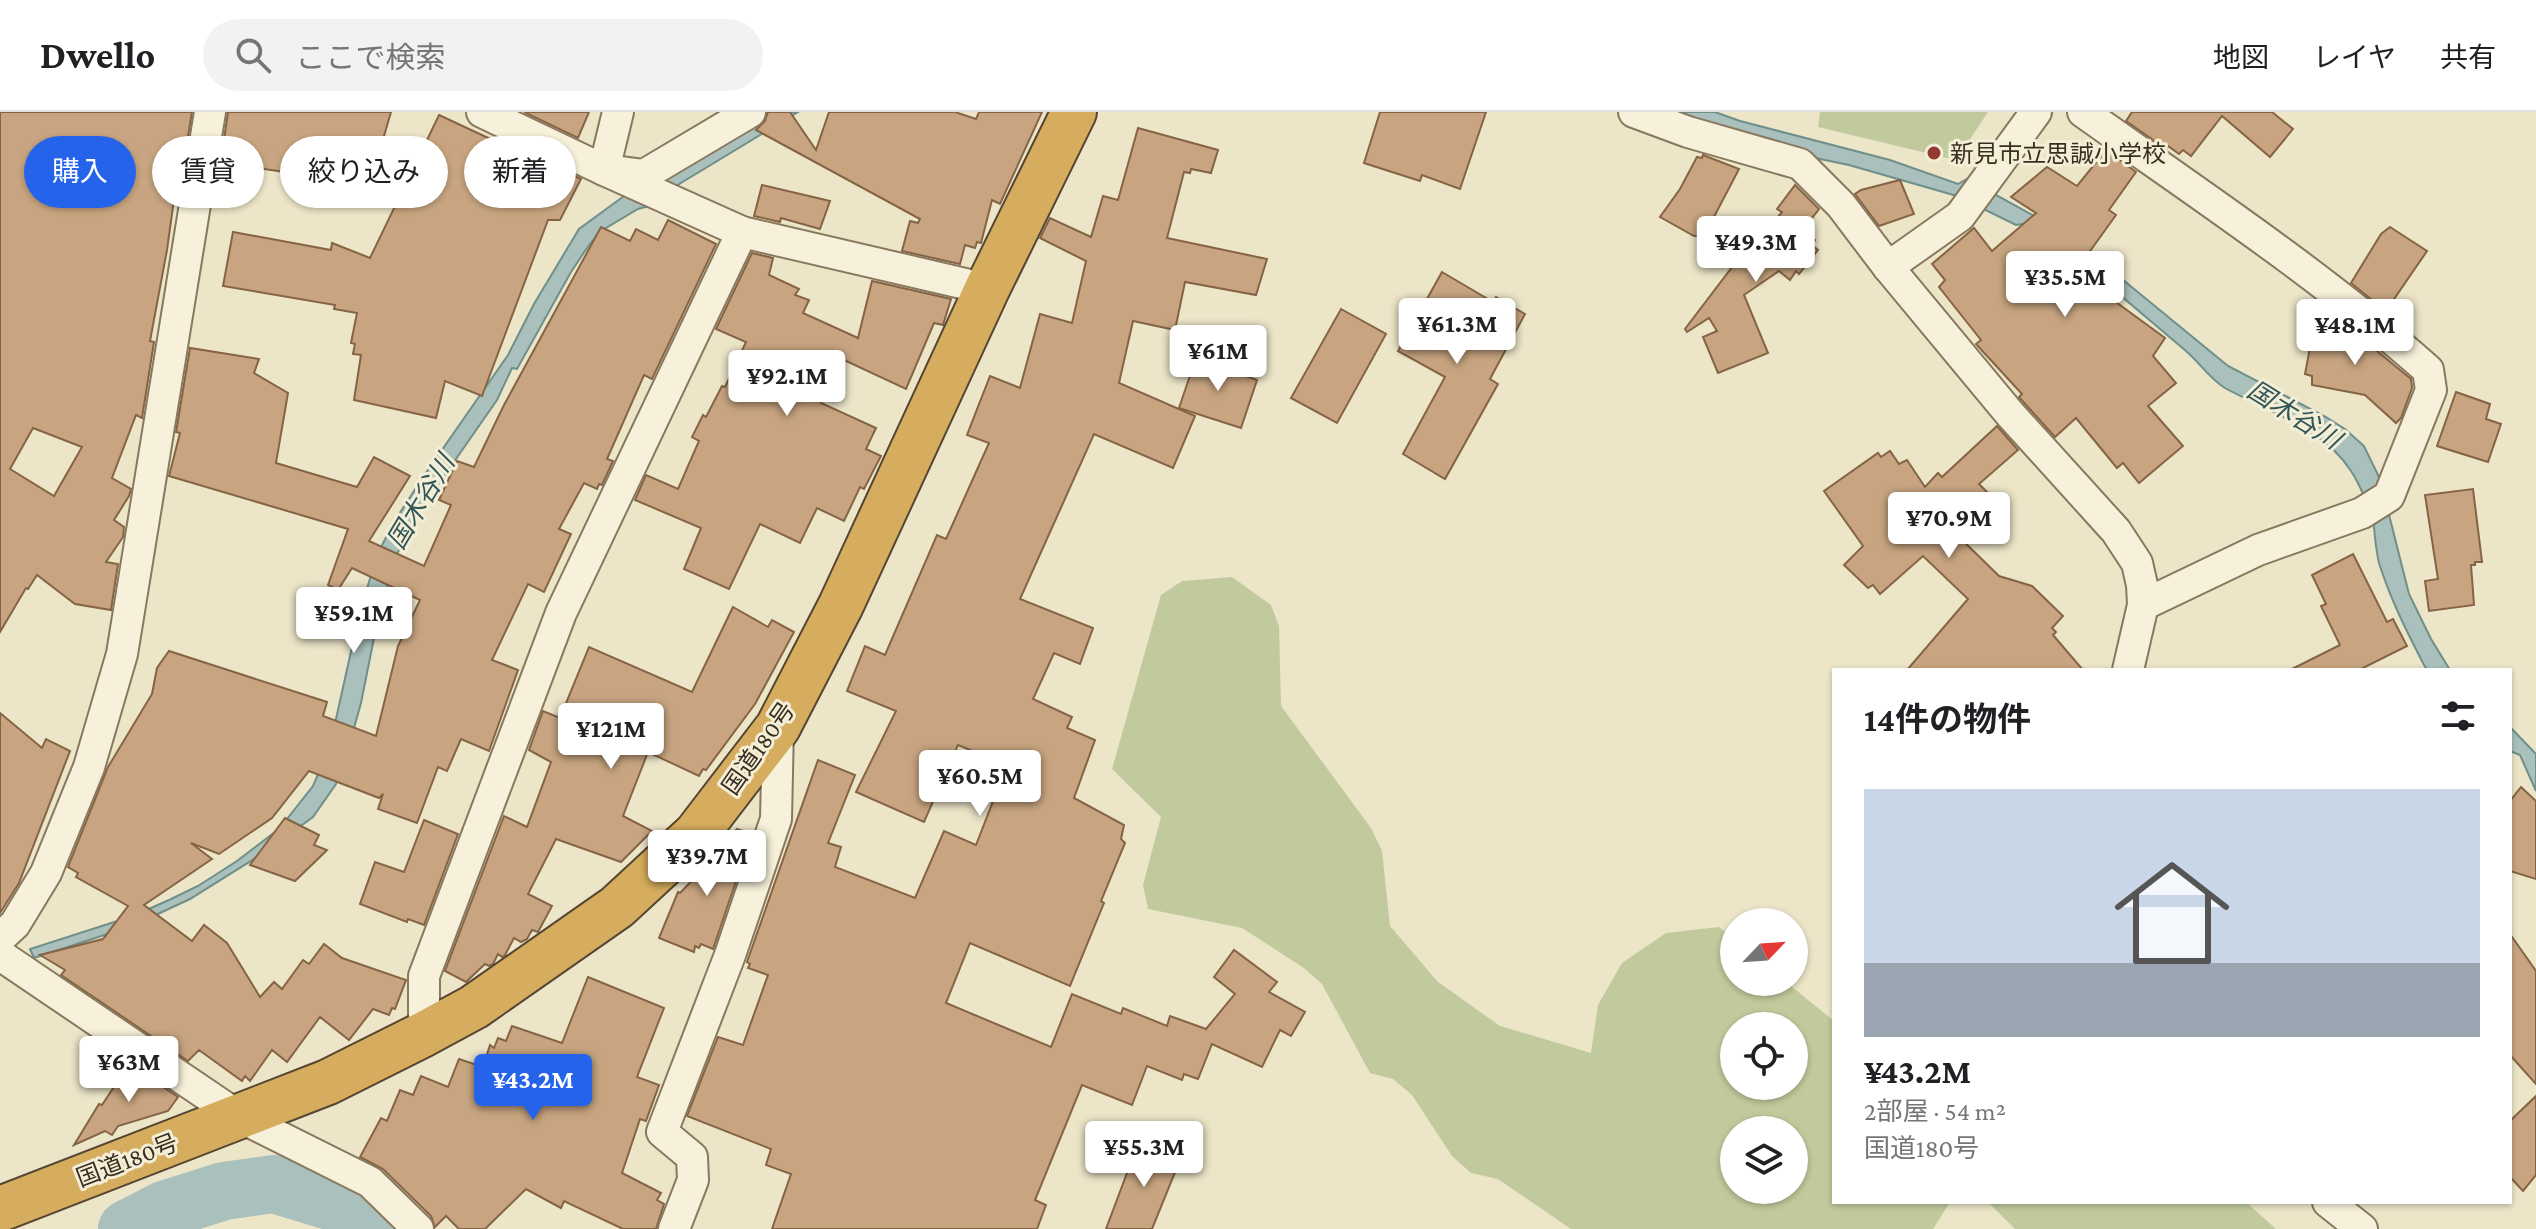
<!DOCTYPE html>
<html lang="ja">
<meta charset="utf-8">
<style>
body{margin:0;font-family:"Crimson Pro","Noto Sans JP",serif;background:#f2f2f2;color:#202124;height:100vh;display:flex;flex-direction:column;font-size:30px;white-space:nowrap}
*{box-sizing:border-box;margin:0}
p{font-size:26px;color:#757577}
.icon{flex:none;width:44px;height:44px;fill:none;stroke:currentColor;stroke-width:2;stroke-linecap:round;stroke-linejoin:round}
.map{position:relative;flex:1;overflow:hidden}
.side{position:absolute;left:1832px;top:556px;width:680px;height:536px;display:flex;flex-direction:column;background:#fff;border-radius:0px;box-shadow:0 2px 6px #0004}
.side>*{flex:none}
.top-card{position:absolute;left:24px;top:24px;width:760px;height:72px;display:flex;gap:16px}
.needle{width:52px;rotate:65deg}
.fabs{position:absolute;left:1720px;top:796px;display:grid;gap:16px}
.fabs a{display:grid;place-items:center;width:88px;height:88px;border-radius:50%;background:#fff;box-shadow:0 2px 6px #0004;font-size:40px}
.price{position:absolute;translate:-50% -68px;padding:0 18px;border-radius:8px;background:#fff;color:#222;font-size:26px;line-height:52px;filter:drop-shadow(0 2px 4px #0008)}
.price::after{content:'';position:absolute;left:50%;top:48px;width:24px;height:18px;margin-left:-12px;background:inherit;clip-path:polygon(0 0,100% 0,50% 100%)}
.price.on{background:#2563eb;color:#fff}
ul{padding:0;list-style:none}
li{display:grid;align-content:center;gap:16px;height:424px;padding:0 32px}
li span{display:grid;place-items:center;height:248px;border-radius:0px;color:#555}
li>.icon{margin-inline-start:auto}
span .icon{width:144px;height:144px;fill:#fffc;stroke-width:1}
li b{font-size:34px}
h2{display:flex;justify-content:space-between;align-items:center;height:96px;padding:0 32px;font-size:34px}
.chip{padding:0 28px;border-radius:36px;background:#fff;box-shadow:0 2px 6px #0004;font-size:28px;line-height:72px}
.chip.on{background:#2563eb;color:#fff}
header{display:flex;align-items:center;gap:48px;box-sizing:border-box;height:112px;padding:0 40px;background:#fff;border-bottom:2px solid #e0e0e0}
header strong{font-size:38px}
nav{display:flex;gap:44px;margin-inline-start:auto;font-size:28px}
.search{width:560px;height:72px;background:#f2f2f2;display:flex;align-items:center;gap:20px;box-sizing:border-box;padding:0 28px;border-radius:44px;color:#757577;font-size:30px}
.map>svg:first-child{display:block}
.green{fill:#c0ca9c;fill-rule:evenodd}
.water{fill:#a9c0bc;stroke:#6f8f8a;stroke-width:2}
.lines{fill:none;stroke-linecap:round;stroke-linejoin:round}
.river{stroke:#a9c0bc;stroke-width:58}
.building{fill:#c8a580;stroke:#856445;stroke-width:2;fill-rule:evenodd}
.street-casing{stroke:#87785e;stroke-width:34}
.highway-casing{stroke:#554632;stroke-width:48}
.street{stroke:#f7f1db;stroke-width:30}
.highway{stroke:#d6ac5e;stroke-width:44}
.poi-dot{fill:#933931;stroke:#f4eed7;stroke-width:3}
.labels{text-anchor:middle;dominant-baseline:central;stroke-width:6;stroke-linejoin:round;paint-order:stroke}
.poi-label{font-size:24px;fill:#382e21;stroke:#f4eed7;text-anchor:start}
.street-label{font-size:24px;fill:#382e21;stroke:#f4eed7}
.water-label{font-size:26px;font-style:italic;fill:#315657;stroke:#f4eed7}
</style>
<header>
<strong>Dwello</strong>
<div class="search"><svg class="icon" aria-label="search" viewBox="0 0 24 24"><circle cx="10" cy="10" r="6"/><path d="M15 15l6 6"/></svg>ここで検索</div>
<nav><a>地図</a><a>レイヤ</a><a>共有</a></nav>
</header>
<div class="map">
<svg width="2536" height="1117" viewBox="0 0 2536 1117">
<rect width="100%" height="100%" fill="#ece5c8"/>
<!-- green -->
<g class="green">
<polygon points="1820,0 1988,0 1956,48 1818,15"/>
<path d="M1232,465L1271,493L1279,514L1281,594L1371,716L1382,739L1390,814L1438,870L1500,914L1591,941L1598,893L1622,851L1666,821L1719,815L1734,827V870H1786L1834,909V1090H1950L1933,1117H1571L1498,1067L1471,1061L1452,1044L1412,983L1393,967L1370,961L1322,872L1304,856L1242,816L1148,797L1143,773L1161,705L1112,657L1161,483L1182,469ZM1734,914H1794V974H1734ZM1734,1018H1794V1078H1734Z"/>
<polygon points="1988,1090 2246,1090 2276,1117 2015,1117"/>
</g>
<!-- water -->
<g class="water">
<polygon points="763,0 798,0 676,74 656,92 638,97 601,119 589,133 571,160 517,257 512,256 497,288 426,390 398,440 379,501 361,591 345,648 336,672 313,705 262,742 190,787 132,814 34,846 30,837 133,804 169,788 198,774 237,749 279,717 313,674 320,658 332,625 360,499 378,441 394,410 421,368 508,243 534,192 579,117 624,84"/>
<path d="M1662,0H1715L1740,9L1890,48L1958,72L1967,67L2067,122L2228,254L2326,305L2345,317L2364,334L2380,367L2409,482L2431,527L2450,558H2427L2423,551C2406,518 2390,486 2379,451C2376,438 2375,427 2374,415C2372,400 2359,371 2351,359C2323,315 2268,300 2225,276C2210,267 2199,250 2186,239C2133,195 2082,147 2023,112L2016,113L1957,84L1849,53L1796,42Z"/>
<polygon points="2510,615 2536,642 2536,679 2520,643 2510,639"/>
</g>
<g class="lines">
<!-- river -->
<polyline class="river" points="127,1117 164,1098 224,1079 274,1072 343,1093 369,1117"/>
</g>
<!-- building -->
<g class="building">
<path d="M0,0H192L180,73H176L167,138L150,229L154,230L142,306L136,303L112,366L131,377L129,384L114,408L124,415L123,425L106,450L118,452L111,498L75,492L37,463L28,477L26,476L0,520ZM33,316L82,335L54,384L10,357Z"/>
<polygon points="228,0 391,0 373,62 301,38 298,52 286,50 285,60 257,56 258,47 222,41"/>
<polygon points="524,0 589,0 578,26"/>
<polygon points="768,0 790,0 816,38 829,0 955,0 976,7 979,0 1042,0 1000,92 992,88 981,131 977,130 975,136 965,133 960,152 902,139 910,109 918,111 920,107 756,18 765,9"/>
<polygon points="1380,0 1486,0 1460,77 1422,63 1420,69 1364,51"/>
<polygon points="2132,0 2272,0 2293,17 2270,45 2222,4 2191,44 2183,38 2179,42 2168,34 2166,37 2126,9"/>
<polygon points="439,3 499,31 500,28 581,67 560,108 548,108 482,284 445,269 436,306 354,288 361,243 353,242 355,232 351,231 357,201 334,197 335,193 223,174 233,120 331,138 332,131 370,146"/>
<polygon points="1138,16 1218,38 1211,61 1191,57 1190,61 1184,60 1167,126 1267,147 1256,183 1185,170 1175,218 1133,209 1119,271 1195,304 1173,356 1094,322 1020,487 1093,516 1080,552 1054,541 1033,587 1072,605 1067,616 1095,628 1074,686 1124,713 1121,727 1125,731 1101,789 1104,791 1070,874 970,831 946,891 1051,935 1072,882 1121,902 1123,896 1167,914 1170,904 1206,917 1235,882 1214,865 1234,838 1277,870 1269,880 1305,900 1291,924 1280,918 1262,955 1212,932 1198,967 1184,962 1182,968 1147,954 1132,993 1082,973 1035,1088 1046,1093 1037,1117 772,1117 791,1062 766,1053 771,1037 687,1004 718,925 743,933 768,863 748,856 750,852 747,850 818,648 855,663 828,731 841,735 835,755 915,786 944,719 976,733 1007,653 958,633 924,710 856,680 896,599 847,579 865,534 885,543 937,423 946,427 989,331 967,323 990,264 1020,276 1040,202 1072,211 1086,149 1040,126 1050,106 1091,125 1103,84 1118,88"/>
<polygon points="2106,38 2136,60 2109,98 2116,103 2075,160 2165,226 2153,244 2176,271 2148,294 2183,334 2139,371 2123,351 2117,356 2076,306 2055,325 2019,285 2022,282 1976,232 1981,228 1939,175 1945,168 1932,152 1974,116 1992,139 2036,101 2011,85 2047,55 2077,74"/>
<polygon points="1703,43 1739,57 1704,124 1694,124 1660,105 1680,77 1697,45 1702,46"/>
<polygon points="1900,68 1914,102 1879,114 1855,82 1861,78"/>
<polygon points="762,73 830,89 820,117 781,106 780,110 754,104"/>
<polygon points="1795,73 1819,97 1802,119 1815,128 1812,133 1818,138 1799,162 1796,159 1790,168 1779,159 1744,183 1768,241 1718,261 1703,225 1717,219 1709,206 1687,220 1685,217 1736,150 1738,154 1782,100 1777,97"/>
<polygon points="668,108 716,132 652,267 644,263 607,347 613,349 602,373 599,372 597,377 584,371 559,417 571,422 544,480 528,472 492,548 518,558 489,639 461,627 447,659 438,655 417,711 378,697 383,682 379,686 309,659 272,706 219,742 191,731 212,747 144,793 192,829 204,813 227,831 260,885 274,870 282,877 303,848 309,852 324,832 342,846 406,868 395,897 392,896 389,903 373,897 349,928 320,905 287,950 272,938 250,969 245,964 242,969 199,938 188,949 61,863 65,858 40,843 103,827 128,794 76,765 78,761 68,755 108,655 152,582 157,556 169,539 327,590 323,604 376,624 398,534 420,488 352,456 338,478 328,473 348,417 169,364 180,321 176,320 190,236 259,247 254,261 288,281 276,351 357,375 374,345 410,364 369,429 424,454 451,393 439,388 457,349 474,355 504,293 601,115 630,129 636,117 658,128"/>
<polygon points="2390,115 2427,139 2390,193 2392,195 2388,201 2351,171 2381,122"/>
<polygon points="752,141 773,146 769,163 799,177 795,183 809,188 803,201 858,226 872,169 951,187 943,213 934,211 906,277 827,240 821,291 876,316 866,337 881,344 864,377 860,375 844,409 817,396 800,431 760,412 729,477 684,457 701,416 635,388 646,363 678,377 699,329 692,325 703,303 706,305 722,274 725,275 746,230 716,217"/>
<polygon points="1442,160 1493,190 1496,185 1525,202 1490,267 1498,272 1445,367 1403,342 1445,265 1398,239"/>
<polygon points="1341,197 1386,222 1337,311 1291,286"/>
<polygon points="2317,199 2332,202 2411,267 2412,276 2401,306 2396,311 2365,283 2312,273 2312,264 2305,262"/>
<polygon points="1196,246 1257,268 1241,316 1179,296"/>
<polygon points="2456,280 2490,292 2486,307 2501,312 2488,350 2437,334"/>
<polygon points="1997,314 2018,338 1979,372 1989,382 1953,419 1999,464 2032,474 2063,504 2052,516 2056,520 2053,523 2083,558 1907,558 1968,487 1923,444 1880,482 1873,473 1868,476 1844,453 1863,434 1824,379 1878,341 1881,345 1890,339 1899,352 1907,348 1925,375 1938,361 1942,365"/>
<polygon points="2473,377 2482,450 2475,450 2475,453 2471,453 2474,493 2429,499 2425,469 2438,467 2425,383"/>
<polygon points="2353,442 2387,510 2393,507 2407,534 2359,558 2290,558 2340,533 2321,494 2326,492 2312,463"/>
<polygon points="733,495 768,515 772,508 794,520 755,592 706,658 703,657 699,664 648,640 623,704 652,719 621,750 556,727 528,782 552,794 538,820 532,818 527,827 521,830 514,826 505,843 502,845 498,842 493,852 489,854 485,852 466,870 445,859 504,704 527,715 551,650 529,638 543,599 560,606 589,535 692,580"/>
<polygon points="0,601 42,636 46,627 70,639 19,771 0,801"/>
<polygon points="2521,675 2536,689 2536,767 2510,759 2510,689"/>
<polygon points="285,706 319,723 314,733 327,738 295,769 250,753"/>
<polygon points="424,708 458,722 424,813 408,807 407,810 360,792 375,750 404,760"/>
<polygon points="737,717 752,722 713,837 701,832 699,836 695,834 694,840 659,826 678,780 680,781 705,755"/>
<polygon points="2510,822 2536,859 2536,972 2510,943"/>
<polygon points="588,865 664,896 637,965 659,973 646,1009 640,1007 622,1061 661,1081 657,1088 664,1092 656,1117 623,1117 564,1089 561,1096 526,1077 485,1117 459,1117 446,1104 435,1115 431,1104 383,1057 360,1045 381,1006 387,1009 400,978 413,983 421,964 448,975 459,947 483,955 490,933 494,936 498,926 506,929 512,914 562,931"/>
<polygon points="129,952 178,985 168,999 118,1014 112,1023 105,1019 74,1033 99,992 102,993"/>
<polygon points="2536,984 2536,1063 2523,1079 2510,1065 2510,1009"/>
<polygon points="1139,1029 1180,1048 1152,1117 1106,1117"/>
</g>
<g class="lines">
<!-- street casing -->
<g class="street-casing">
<g id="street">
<polyline points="482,0 604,58 742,120 987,177"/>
<polyline points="1634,0 1688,20 1800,52 1841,93 1888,155 2010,302 2116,419 2137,451 2142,473 2143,493 2128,558"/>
<path d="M2083,0C2200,83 2321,163 2428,258L2431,278L2389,384L2362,401L2258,438L2143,493"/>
<polyline points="604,58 618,0"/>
<polyline points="614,59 644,63 750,0"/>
<polyline points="1888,155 1960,104 2036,0"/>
<polyline points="0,826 15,812 46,761 89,655 122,542 210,0"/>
<polyline points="0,843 238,1004 370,1070 418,1117"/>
<polyline points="424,922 424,864 561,501 742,120"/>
<polyline points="2328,1090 2362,1117"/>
<polyline points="674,1117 693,1068 692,1045 662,1020 730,843 776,707 778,615"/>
</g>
</g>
<!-- highway casing -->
<g class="highway-casing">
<polyline id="highway" points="0,1097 328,970 424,922 474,895 617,795 696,722 778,615 841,493 987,177 1074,0"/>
</g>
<!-- street -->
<use href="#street" class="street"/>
<!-- highway -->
<use href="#highway" class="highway"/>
</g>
<!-- markers -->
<circle class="poi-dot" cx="1934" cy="41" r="8"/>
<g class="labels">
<!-- poi labels -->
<g class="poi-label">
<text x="1950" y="41">新見市立思誠小学校</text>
</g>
<!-- street labels -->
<g class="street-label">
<text transform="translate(758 636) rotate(-55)">国道180号</text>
<text transform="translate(127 1048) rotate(-21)">国道180号</text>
</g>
<!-- water labels -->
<g class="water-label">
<text transform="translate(2294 303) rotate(32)">国木谷川</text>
<text transform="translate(421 390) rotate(-59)">国木谷川</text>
</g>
</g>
</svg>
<div class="fabs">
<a><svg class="needle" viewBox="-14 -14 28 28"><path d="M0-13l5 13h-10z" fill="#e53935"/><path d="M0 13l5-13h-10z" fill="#757577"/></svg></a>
<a><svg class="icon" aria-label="locate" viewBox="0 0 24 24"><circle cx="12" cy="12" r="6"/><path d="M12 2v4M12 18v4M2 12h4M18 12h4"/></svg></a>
<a><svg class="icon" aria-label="layers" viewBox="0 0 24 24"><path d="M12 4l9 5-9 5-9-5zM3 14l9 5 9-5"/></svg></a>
</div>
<b class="price" style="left:1756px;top:172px">¥49.3M</b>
<b class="price" style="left:2065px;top:207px">¥35.5M</b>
<b class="price" style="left:1457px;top:254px">¥61.3M</b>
<b class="price" style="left:2355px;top:255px">¥48.1M</b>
<b class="price" style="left:1218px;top:281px">¥61M</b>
<b class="price" style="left:787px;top:306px">¥92.1M</b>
<b class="price" style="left:1949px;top:448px">¥70.9M</b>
<b class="price" style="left:354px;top:543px">¥59.1M</b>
<b class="price" style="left:611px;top:659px">¥121M</b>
<b class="price" style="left:980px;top:706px">¥60.5M</b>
<b class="price" style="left:707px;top:786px">¥39.7M</b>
<b class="price" style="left:129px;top:992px">¥63M</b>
<b class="price on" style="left:533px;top:1010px">¥43.2M</b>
<b class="price" style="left:1144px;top:1077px">¥55.3M</b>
<div class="top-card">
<a class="chip on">購入</a>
<a class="chip">賃貸</a>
<a class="chip">絞り込み</a>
<a class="chip">新着</a>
</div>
<section class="side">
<h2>14件の物件<svg class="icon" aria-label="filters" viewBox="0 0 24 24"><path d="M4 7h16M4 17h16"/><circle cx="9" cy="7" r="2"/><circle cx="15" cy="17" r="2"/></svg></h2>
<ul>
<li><span style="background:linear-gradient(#c9d6e8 70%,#9aa5b1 0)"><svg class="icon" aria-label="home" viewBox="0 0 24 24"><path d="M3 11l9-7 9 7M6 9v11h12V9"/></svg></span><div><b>¥43.2M</b><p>2部屋 · 54 m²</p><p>国道180号</p></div></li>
</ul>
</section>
</div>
